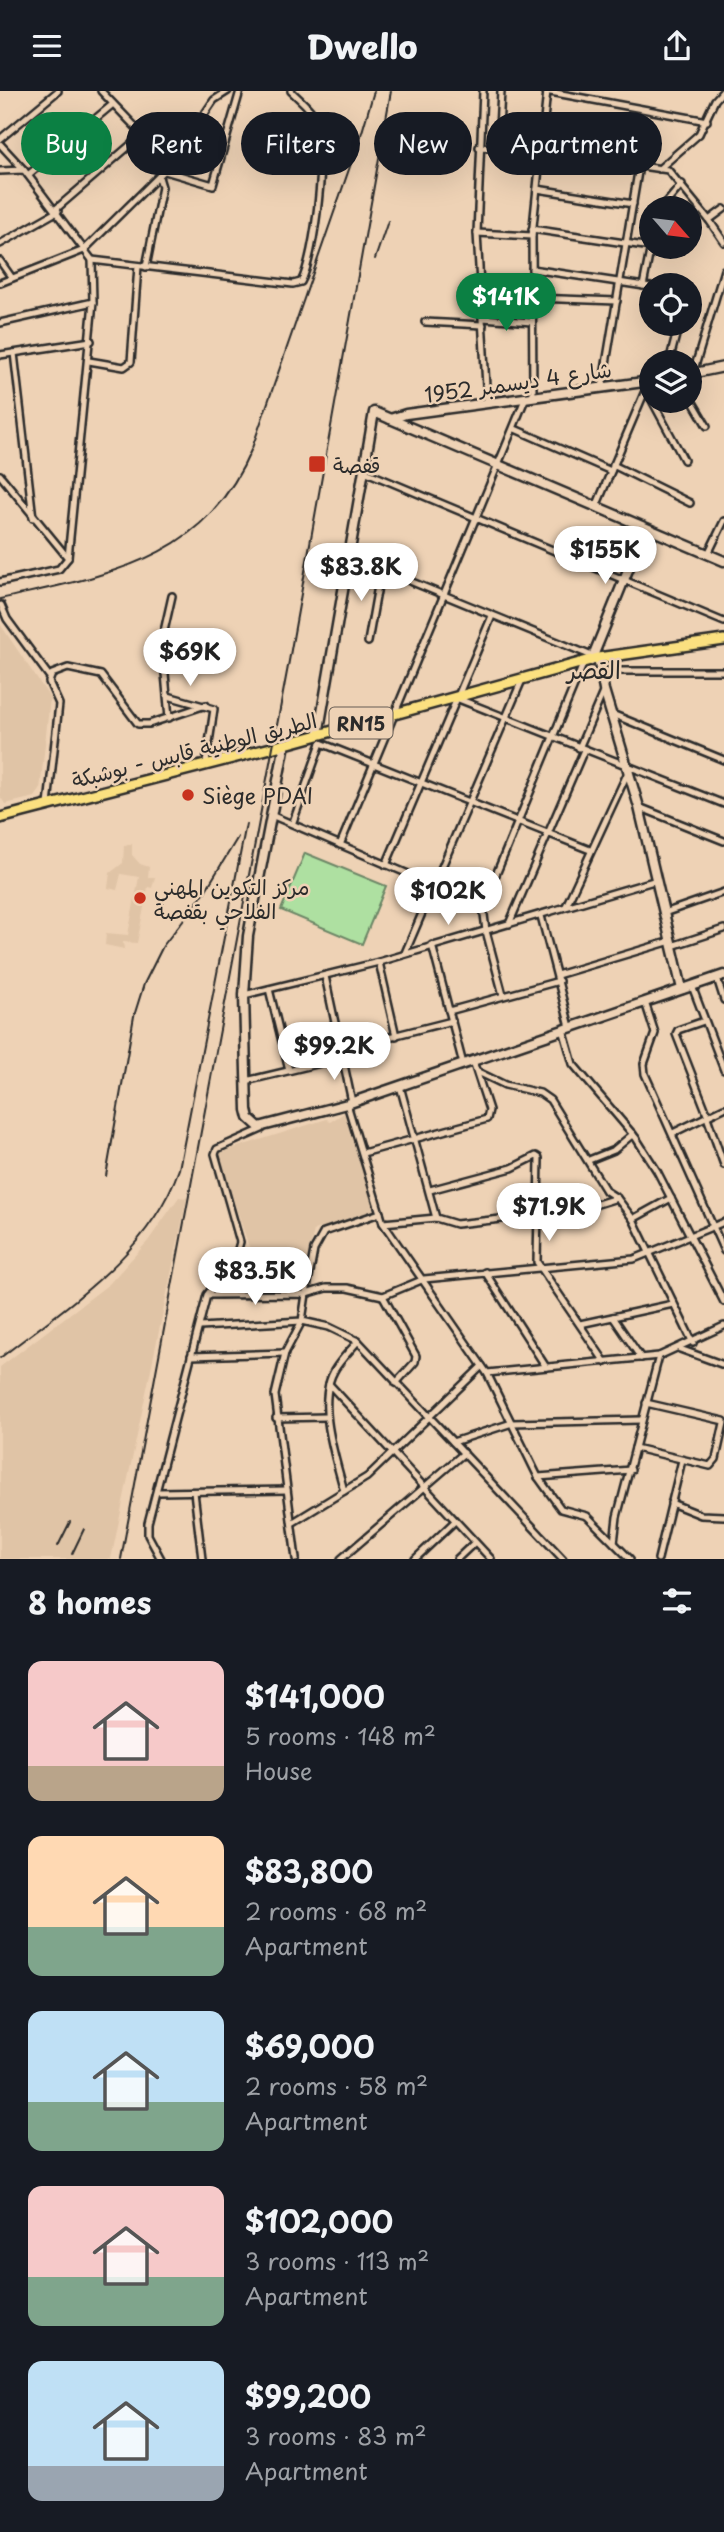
<!DOCTYPE html>
<meta charset="utf-8">
<style>
body{margin:0;font-family:"Playpen Sans","Playpen Sans Arabic",sans-serif;background:#242831;color:#f1f3f6;height:100vh;display:flex;flex-direction:column;font-size:26px;white-space:nowrap}
*{box-sizing:border-box;margin:0}
p{font-size:23px;color:#9ea1a6}
.icon{flex:none;width:38px;height:38px;fill:none;stroke:currentColor;stroke-width:2;stroke-linecap:round;stroke-linejoin:round}
.map{position:relative;height:1468px;overflow:hidden}
.details{display:flex;flex-direction:column;background:#171b24;flex:1}
.details>*{flex:none}
.guide{position:absolute;left:21px;top:21px;width:682px;height:63px;display:flex;gap:14px}
.needle{width:46px;rotate:118deg}
.controls{position:absolute;left:639px;top:105px;display:grid;gap:14px}
.controls a{display:grid;place-items:center;width:63px;height:63px;border-radius:50%;background:#171b24;box-shadow:0 7px 28px #0002;font-size:35px}
.price{position:absolute;translate:-50% -60px;padding:0 16px;border-radius:24px;background:#fff;color:#222;font-size:23px;line-height:46px;filter:drop-shadow(0 2px 4px #0008)}
.price::after{content:'';position:absolute;left:50%;top:42px;width:21px;height:16px;margin-left:-10px;background:inherit;clip-path:polygon(0 0,100% 0,50% 100%)}
.price.on{background:#0b8043;color:#fff}
ul{padding:0;list-style:none}
li{display:flex;align-items:center;gap:21px;height:175px;padding:0 28px}
li span{display:grid;place-items:center;flex:none;width:196px;height:140px;border-radius:14px;color:#555}
li>.icon{margin-inline-start:auto}
span .icon{width:84px;height:84px;fill:#fffc;stroke-width:1}
li b{font-size:30px}
h2{display:flex;justify-content:space-between;align-items:center;height:84px;padding:0 28px;font-size:30px}
.tag{padding:0 24px;border-radius:32px;background:#171b24;box-shadow:0 7px 28px #0002;font-size:24px;line-height:63px}
.tag.on{background:#0b8043;color:#fff}
header{display:flex;justify-content:space-between;align-items:center;height:91px;padding:0 28px;background:#171b24;font-size:32px;font-weight:800}
.map>svg:first-child{display:block}
.built{fill:#e0c4a6}
.green{fill:#aee0a1;stroke:#6c8666;stroke-width:2}
.lines{fill:none;stroke-linecap:round;stroke-linejoin:round}
.street-casing{stroke:#2b2b2b;stroke-width:10}
.secondary-casing{stroke:#2b2b2b;stroke-width:13}
.primary-casing{stroke:#2b2b2b;stroke-width:14}
.street{stroke:#eed2b5;stroke-width:5}
.secondary{stroke:#eed2b5;stroke-width:8}
.primary{stroke:#fbe080;stroke-width:9}
.rail{stroke:#2b2b2b;stroke-width:2}
.poi-dot{fill:#c8321e;stroke:#eed2b5;stroke-width:2.5}
.labels{text-anchor:middle;dominant-baseline:central;stroke-width:5;stroke-linejoin:round;paint-order:stroke}
.shield{fill:#eed2b5;stroke:#665d54;stroke-width:2}
.shield-label{font-size:19px;font-weight:bold;fill:#2b2b2b}
.street-label{font-size:21px;fill:#2b2b2b;stroke:#eed2b5}
.poi-label{font-size:21px;fill:#2b2b2b;stroke:#eed2b5;text-anchor:start}
.quarter-label{font-size:24px;fill:#2b2b2b;stroke:#eed2b5}
</style>
<header><svg class="icon" aria-label="menu" viewBox="0 0 24 24"><path d="M4 6h16M4 12h16M4 18h16"/></svg>Dwello<svg class="icon" aria-label="share" viewBox="0 0 24 24"><path d="M12 15V3M7 8l5-5 5 5M5 13v7h14v-7"/></svg></header>
<div class="map">
<svg width="724" height="1468" viewBox="0 0 724 1468">
<rect width="100%" height="100%" fill="#eed2b5"/>
<filter id="ink" filterUnits="userSpaceOnUse"><feTurbulence type="fractalNoise" baseFrequency=".0143" numOctaves="2"/><feDisplacementMap in="SourceGraphic" scale="14" xChannelSelector="R" yChannelSelector="G"/><feConvolveMatrix kernelMatrix="1 2 1 2 8 2 1 2 1" color-interpolation-filters="sRGB"/></filter>
<g filter="url(#ink)">
<!-- built -->
<g class="built">
<polygon points="0,533 50,607 40,699 35,706 5,713 0,705"/>
<polygon points="132,753 132,764 140,773 149,776 148,786 155,786 152,797 148,796 137,852 123,851 124,858 105,854 106,842 128,844 139,786 121,783 117,799 108,797 110,782 123,772 124,754"/>
<polygon points="344,1022 374,1116 371,1121 314,1139 301,1200 264,1201 218,1062 327,1028 330,1031"/>
<polygon points="179,1106 187,1107 111,1468 0,1468 0,1276 109,1193 148,1150"/>
</g>
<!-- green -->
<polygon class="green" points="305,762 386,795 362,853 281,819"/>
<g class="lines">
<!-- street casing -->
<g class="street-casing">
<g id="street">
<polyline points="483,0 477,142 487,312"/>
<polyline points="545,0 707,30"/>
<polyline points="0,48 58,0"/>
<polyline points="0,53 24,79"/>
<polyline points="479,56 542,60 668,79 709,129"/>
<polyline points="498,57 501,0"/>
<polyline points="171,73 214,9 228,0"/>
<polyline points="659,78 699,43 715,9 723,0"/>
<polyline points="0,80 24,79 92,169 93,211 68,467 59,478 0,491"/>
<polyline points="165,80 213,94 240,0"/>
<polyline points="28,84 113,13"/>
<polyline points="537,98 633,113"/>
<polyline points="662,117 682,93"/>
<polyline points="56,118 142,44"/>
<polyline points="724,118 709,129 724,151"/>
<polyline points="532,138 651,156"/>
<polyline points="477,142 532,145"/>
<polyline points="0,153 58,120"/>
<path d="M92,169L293,193L301,191C315,166 328,54 317,29C311,17 300,9 291,0"/>
<polyline points="0,170 12,187"/>
<polyline points="146,176 162,96 159,86"/>
<polyline points="532,178 651,196"/>
<polyline points="0,192 84,159 171,73 101,0"/>
<polyline points="643,195 651,155"/>
<polyline points="533,207 617,210"/>
<polyline points="483,227 532,231"/>
<polyline points="425,231 483,234"/>
<polyline points="0,232 93,211"/>
<polyline points="14,262 33,427"/>
<polyline points="0,264 91,250"/>
<polyline points="89,270 124,276 131,271 138,175"/>
<polyline points="669,271 679,233"/>
<polyline points="693,282 724,179"/>
<polyline points="642,291 684,369"/>
<polyline points="602,297 639,75"/>
<polyline points="533,305 532,145 547,0"/>
<polyline points="690,306 707,335"/>
<polyline points="515,338 611,380"/>
<polyline points="613,374 690,412"/>
<polyline points="364,380 724,531"/>
<polyline points="0,384 68,467"/>
<polyline points="596,416 645,300"/>
<polyline points="708,463 724,430"/>
<polyline points="349,465 592,565"/>
<polyline points="1,514 7,528 49,585"/>
<polyline points="368,551 381,478"/>
<polyline points="599,580 724,580"/>
<polyline points="168,605 214,618 206,672"/>
<polyline points="456,607 724,713"/>
<polyline points="612,623 724,669"/>
<polyline points="169,627 162,549 172,505"/>
<polyline points="321,652 590,759"/>
<polyline points="579,657 604,599"/>
<polyline points="48,714 59,613 49,591 52,583 68,577 101,584 138,633 149,633 206,614"/>
<polyline points="639,716 724,750"/>
<polyline points="271,724 483,815"/>
<polyline points="293,731 321,652"/>
<polyline points="340,754 526,306"/>
<polyline points="386,774 492,525"/>
<polyline points="566,815 628,681"/>
<polyline points="664,822 724,801"/>
<polyline points="541,825 570,936"/>
<polyline points="509,833 584,659"/>
<polyline points="432,854 463,973"/>
<polyline points="672,855 724,838"/>
<polyline points="405,862 522,589"/>
<polyline points="379,871 396,945"/>
<polyline points="557,884 671,850"/>
<polyline points="325,885 352,1011"/>
<polyline points="717,887 724,909"/>
<polyline points="692,895 724,979"/>
<polyline points="269,898 289,979"/>
<polyline points="244,904 379,871 657,789"/>
<polyline points="503,904 486,840 483,815 584,571"/>
<polyline points="645,911 655,942 644,973 645,983 724,1160"/>
<polyline points="449,920 559,890"/>
<polyline points="704,930 678,939 676,943 708,1025"/>
<polyline points="563,938 573,973 636,1047 657,1080 724,1211"/>
<polyline points="341,958 452,930"/>
<polyline points="478,981 505,994 540,1002 550,1009 606,1100 617,1107 633,1128 693,1252"/>
<polyline points="246,990 342,967"/>
<polyline points="400,995 436,1127"/>
<polyline points="347,1013 383,1132 487,1282 538,1386 561,1418 587,1425 630,1468"/>
<polyline points="707,1026 724,1074"/>
<polyline points="673,1042 724,1017"/>
<polyline points="363,1062 487,1028 489,1019 473,970"/>
<polyline points="589,1069 614,1059 633,1043"/>
<polyline points="430,1099 512,1077 536,1065 539,1067 537,1171 605,1271"/>
<polyline points="633,1128 671,1107"/>
<polyline points="383,1132 436,1127 456,1133 519,1126 552,1127 617,1107"/>
<polyline points="485,1181 546,1276"/>
<polyline points="306,1203 326,1197 347,1197 383,1205 424,1188 634,1168 724,1131"/>
<polyline points="306,1203 314,1159 324,1141 380,1122"/>
<polyline points="383,1205 416,1265 415,1271 396,1292"/>
<polyline points="613,1226 641,1267"/>
<polyline points="580,1233 673,1213"/>
<polyline points="200,1236 302,1230 306,1203 208,1204"/>
<polyline points="680,1258 724,1274"/>
<polyline points="191,1265 285,1262"/>
<polyline points="487,1282 659,1265 724,1235"/>
<polyline points="329,1293 491,1468"/>
<polyline points="646,1312 724,1330"/>
<polyline points="276,1327 327,1326"/>
<polyline points="453,1351 512,1332 641,1329"/>
<polyline points="635,1357 710,1375 716,1368 724,1332"/>
<polyline points="538,1386 631,1379"/>
<path d="M344,1400C336,1368 316,1312 334,1280C340,1269 350,1260 358,1250"/>
<polyline points="159,1401 287,1399"/>
<polyline points="194,1401 202,1468"/>
<polyline points="671,1412 701,1424 724,1425"/>
<polyline points="292,1432 367,1386 482,1275"/>
<polyline points="614,1452 617,1426 659,1265"/>
<polyline points="161,1468 148,1444 148,1432 207,1204 236,1165 240,1151 215,1063 217,1058 262,1038"/>
<polyline points="296,1468 275,1304 285,1262 302,1230 329,1236 358,1250 563,1468"/>
<polyline points="341,1468 464,1362"/>
<polyline points="415,1468 455,1430"/>
<polyline points="457,1468 475,1451"/>
<polyline points="658,1468 682,1369"/>
</g>
</g>
<!-- secondary casing -->
<g class="secondary-casing">
<g id="secondary">
<polyline points="690,283 724,276"/>
<polyline points="390,328 406,323 651,290"/>
<polyline points="598,567 604,599 639,716 682,898"/>
<polyline points="591,570 645,437"/>
<polyline points="318,644 374,321 724,470"/>
<polyline points="285,653 248,845 244,904 247,1019 249,1027 259,1036 347,1013 724,884"/>
</g>
</g>
<!-- primary casing -->
<g class="primary-casing">
<polyline id="primary" points="0,727 271,657 598,567 724,549"/>
</g>
<!-- street -->
<use href="#street" class="street"/>
<!-- secondary -->
<use href="#secondary" class="secondary"/>
<!-- primary -->
<use href="#primary" class="primary"/>
<!-- rail -->
<g class="rail">
<polyline points="375,168 388,130"/>
<path d="M0,508C109,483 204,471 252,357L362,41L374,0"/>
<polyline points="106,1085 134,925 144,893 163,855 204,802 238,746"/>
<path d="M0,1267C68,1214 149,1163 179,1078L246,733"/>
<polyline points="58,1455 70,1431"/>
<polyline points="72,1463 84,1438"/>
<polyline points="121,1468 289,570 391,0"/>
</g>
</g>
</g>
<!-- markers -->
<g class="poi-dot">
<rect x="308" y="364" width="18" height="18" rx="3.5"/>
<circle cx="188" cy="704" r="7"/>
<circle cx="140" cy="807" r="7"/>
</g>
<g class="labels">
<!-- shield labels -->
<rect class="shield" x="329.5" y="616.5" width="63" height="31" rx="5"/>
<g class="shield-label">
<text x="361" y="632">RN15</text>
</g>
<!-- street labels -->
<g class="street-label">
<text transform="translate(518 290) rotate(-8)">شارع 4 ديسمبر 1952</text>
<text transform="translate(194 658) rotate(-14)">الطريق الوطنية قابس - بوشبكة</text>
</g>
<!-- poi labels -->
<g class="poi-label">
<text x="333" y="373">قفصة</text>
<text x="202" y="704">Siège PDAI</text>
<text x="154" y="795">مركز التكوين المهني<tspan x="154" dy="24">الفلاحي بقفصة</tspan></text>
</g>
<!-- quarter labels -->
<g class="quarter-label">
<text x="594" y="578">القصر</text>
</g>
</g>
</svg>
<div class="controls">
<a><svg class="needle" viewBox="-14 -14 28 28"><path d="M0-13l5 13h-10z" fill="#e53935"/><path d="M0 13l5-13h-10z" fill="#9ea1a6"/></svg></a>
<a><svg class="icon" aria-label="locate" viewBox="0 0 24 24"><circle cx="12" cy="12" r="6"/><path d="M12 2v4M12 18v4M2 12h4M18 12h4"/></svg></a>
<a><svg class="icon" aria-label="layers" viewBox="0 0 24 24"><path d="M12 4l9 5-9 5-9-5zM3 14l9 5 9-5"/></svg></a>
</div>
<b class="price on" style="left:506px;top:242px">$141K</b>
<b class="price" style="left:605px;top:495px">$155K</b>
<b class="price" style="left:361px;top:512px">$83.8K</b>
<b class="price" style="left:190px;top:597px">$69K</b>
<b class="price" style="left:448px;top:836px">$102K</b>
<b class="price" style="left:334px;top:991px">$99.2K</b>
<b class="price" style="left:549px;top:1152px">$71.9K</b>
<b class="price" style="left:255px;top:1216px">$83.5K</b>
<div class="guide">
<a class="tag on">Buy</a>
<a class="tag">Rent</a>
<a class="tag">Filters</a>
<a class="tag">New</a>
<a class="tag">Apartment</a>
</div>
</div>
<section class="details">
<h2>8 homes<svg class="icon" aria-label="filters" viewBox="0 0 24 24"><path d="M4 7h16M4 17h16"/><circle cx="9" cy="7" r="2"/><circle cx="15" cy="17" r="2"/></svg></h2>
<ul>
<li><span style="background:linear-gradient(#f6c9c9 75%,#b9a48a 0)"><svg class="icon" aria-label="home" viewBox="0 0 24 24"><path d="M3 11l9-7 9 7M6 9v11h12V9"/></svg></span><div><b>$141,000</b><p>5 rooms · 148 m²</p><p>House</p></div></li>
<li><span style="background:linear-gradient(#ffd9b3 65%,#7fa58c 0)"><svg class="icon" aria-label="home" viewBox="0 0 24 24"><path d="M3 11l9-7 9 7M6 9v11h12V9"/></svg></span><div><b>$83,800</b><p>2 rooms · 68 m²</p><p>Apartment</p></div></li>
<li><span style="background:linear-gradient(#bfe0f5 65%,#7fa58c 0)"><svg class="icon" aria-label="home" viewBox="0 0 24 24"><path d="M3 11l9-7 9 7M6 9v11h12V9"/></svg></span><div><b>$69,000</b><p>2 rooms · 58 m²</p><p>Apartment</p></div></li>
<li><span style="background:linear-gradient(#f6c9c9 65%,#7fa58c 0)"><svg class="icon" aria-label="home" viewBox="0 0 24 24"><path d="M3 11l9-7 9 7M6 9v11h12V9"/></svg></span><div><b>$102,000</b><p>3 rooms · 113 m²</p><p>Apartment</p></div></li>
<li><span style="background:linear-gradient(#bfe0f5 75%,#9aa5b1 0)"><svg class="icon" aria-label="home" viewBox="0 0 24 24"><path d="M3 11l9-7 9 7M6 9v11h12V9"/></svg></span><div><b>$99,200</b><p>3 rooms · 83 m²</p><p>Apartment</p></div></li>
</ul>
</section>
